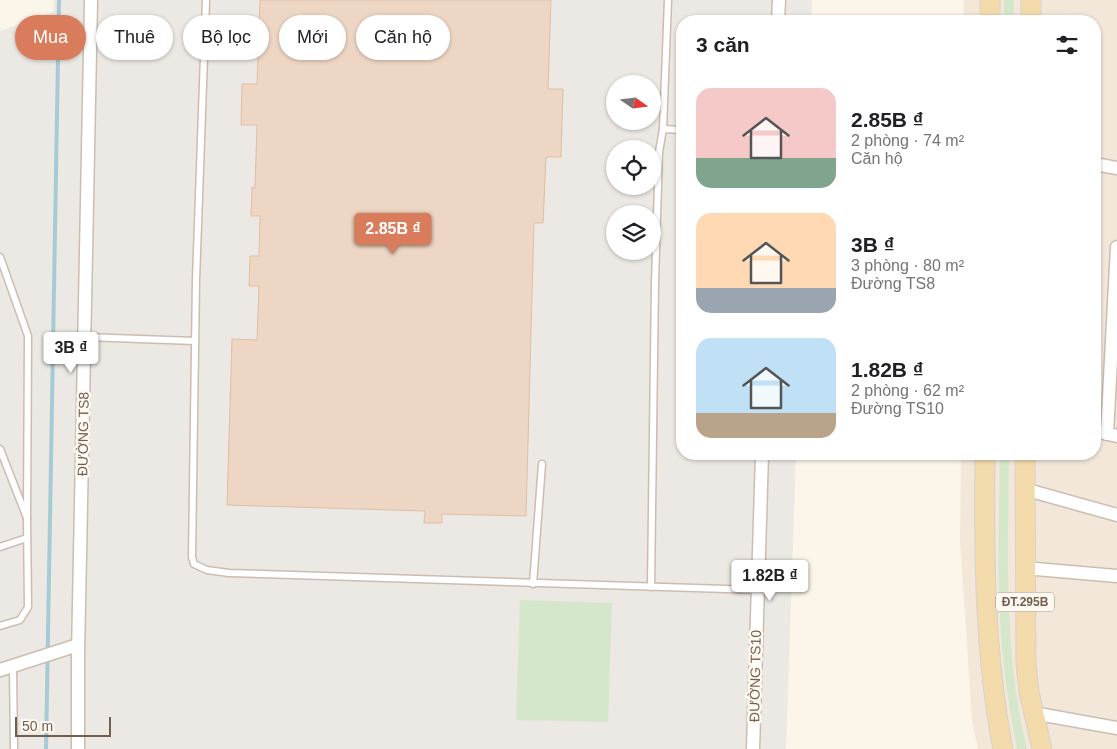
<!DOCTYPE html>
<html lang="vi">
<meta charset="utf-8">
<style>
body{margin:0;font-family:Arial,sans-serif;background:#f2f2f2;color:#202124;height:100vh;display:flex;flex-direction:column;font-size:19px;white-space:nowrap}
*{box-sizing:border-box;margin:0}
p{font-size:16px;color:#757577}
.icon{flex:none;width:28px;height:28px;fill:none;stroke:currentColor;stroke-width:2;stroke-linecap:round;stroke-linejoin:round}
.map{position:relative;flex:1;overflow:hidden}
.side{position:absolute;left:676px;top:15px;width:425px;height:445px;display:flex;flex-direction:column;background:#fff;border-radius:20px;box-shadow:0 1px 4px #0004}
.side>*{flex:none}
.top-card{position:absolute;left:15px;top:15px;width:475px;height:45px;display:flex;gap:10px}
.needle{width:32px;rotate:104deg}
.fabs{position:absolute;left:606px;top:75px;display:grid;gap:10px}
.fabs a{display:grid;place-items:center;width:55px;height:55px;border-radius:50%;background:#fff;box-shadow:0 1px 4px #0004;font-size:25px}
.scale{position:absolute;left:15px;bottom:12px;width:96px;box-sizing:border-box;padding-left:5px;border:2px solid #735e50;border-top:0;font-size:14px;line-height:18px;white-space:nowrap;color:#735e50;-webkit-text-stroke:4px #fdf9f1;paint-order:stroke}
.price{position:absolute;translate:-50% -42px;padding:0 11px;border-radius:5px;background:#fff;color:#222;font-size:16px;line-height:32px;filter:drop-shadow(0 1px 2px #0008)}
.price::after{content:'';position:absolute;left:50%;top:30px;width:15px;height:11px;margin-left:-8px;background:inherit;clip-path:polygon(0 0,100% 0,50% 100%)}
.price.on{background:#d87c5c;color:#fff}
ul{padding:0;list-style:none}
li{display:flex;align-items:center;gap:15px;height:125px;padding:0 20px}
li span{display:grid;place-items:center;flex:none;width:140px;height:100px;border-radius:15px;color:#555}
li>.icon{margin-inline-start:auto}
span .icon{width:60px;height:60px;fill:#fffc;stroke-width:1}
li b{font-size:21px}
h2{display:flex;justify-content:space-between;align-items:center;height:60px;padding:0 20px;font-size:21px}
.pill{padding:0 18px;border-radius:22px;background:#fff;box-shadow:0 1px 4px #0004;font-size:18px;line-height:45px}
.pill.on{background:#d87c5c;color:#fff}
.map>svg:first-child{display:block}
.residential{fill:#f2e7d9}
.industrial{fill:#ece8e3;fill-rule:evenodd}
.green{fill:#d5e7ca}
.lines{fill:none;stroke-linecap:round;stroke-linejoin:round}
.stream{stroke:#a7cbd4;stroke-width:4}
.building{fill:#eed6c4;stroke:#dfbea6}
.service-casing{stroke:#ccbdb1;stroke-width:9}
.minor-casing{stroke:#ccbdb1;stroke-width:15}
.primary-casing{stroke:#d8d2ce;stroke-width:21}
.service{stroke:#fff;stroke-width:6}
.minor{stroke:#fff;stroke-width:12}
.primary{stroke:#f2daaa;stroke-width:19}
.labels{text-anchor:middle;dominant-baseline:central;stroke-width:5;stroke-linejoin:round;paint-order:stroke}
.shield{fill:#fdf9f1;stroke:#9c8c80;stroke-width:1}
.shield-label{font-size:12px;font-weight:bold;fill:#735e50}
.street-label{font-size:14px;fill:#735e50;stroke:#fdf9f1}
</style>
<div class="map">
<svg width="1117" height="749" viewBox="0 0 1117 749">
<rect width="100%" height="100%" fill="#fbf5ea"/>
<!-- residential -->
<polygon class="residential" points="964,0 1117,0 1117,749 978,749 972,720 960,539 961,454 1095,454 1095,21 963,21"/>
<!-- industrial -->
<path class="industrial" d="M54,0H812L811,21H682V454H796L786,749H0V31L53,12ZM615,84H652V121H615ZM615,149H652V186H615ZM615,214H652V251H615Z"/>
<!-- green -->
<g class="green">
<rect x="1004" y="0" width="10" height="21"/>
<path d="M1000,454H1009C1008,552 1003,653 1027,749H1017C1007,698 1000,646 999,594C998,548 999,501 1000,454Z"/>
<polygon points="520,600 612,603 608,722 516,720"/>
</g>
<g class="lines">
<!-- stream -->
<polyline class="stream" points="46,749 59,0"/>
</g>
<!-- building -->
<polygon class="building" points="260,0 551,0 548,89 563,89 561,157 546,157 543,223 534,223 526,516 442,514 442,523 424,523 425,511 227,505 232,339 257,340 259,286 249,286 250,256 259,256 260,216 251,216 252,187 255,188 257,125 241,125 242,84 257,84"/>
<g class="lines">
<!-- service casing -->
<g class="service-casing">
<g id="service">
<polyline points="206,0 196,280 192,557 194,564 207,570 229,573 757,590"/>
<polyline points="663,129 668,0"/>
<polyline points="0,257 28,336 27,518 0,449"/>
<polyline points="85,337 195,341"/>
<polyline points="0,547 27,538"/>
<polyline points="533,584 542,464"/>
<polyline points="651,587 655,282 659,152 663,129 682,130"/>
<polyline points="0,626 20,620 28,607 27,518"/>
<polyline points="13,666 14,749"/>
</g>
</g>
<!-- minor casing -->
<g class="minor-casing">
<g id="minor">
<polyline points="778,21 779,0"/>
<polyline points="1095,164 1117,168"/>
<polyline points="1095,431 1117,436"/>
<polyline points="1107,434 1117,247"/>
<polyline points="1024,489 1117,515"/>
<polyline points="1024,568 1117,576"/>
<polyline points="0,670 78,645"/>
<polyline points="1033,713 1117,728"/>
<polyline points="78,749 78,655 91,0"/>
<polyline points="753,749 762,454"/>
</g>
</g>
<!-- primary casing -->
<g class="primary-casing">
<g id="primary">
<polyline points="990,21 990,0"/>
<polyline points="1031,21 1031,0"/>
<path d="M985,454C984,552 984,652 1003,749"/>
<polyline points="1025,454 1026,664 1029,692 1042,749"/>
</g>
</g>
<!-- service -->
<use href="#service" class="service"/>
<!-- minor -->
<use href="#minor" class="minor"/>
<!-- primary -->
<use href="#primary" class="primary"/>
</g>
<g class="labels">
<!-- shield labels -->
<rect class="shield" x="996" y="592.5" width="58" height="19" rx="4"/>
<g class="shield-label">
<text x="1025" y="602">ĐT.295B</text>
</g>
<!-- street labels -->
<g class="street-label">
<text transform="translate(83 434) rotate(-89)">ĐƯỜNG TS8</text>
<text transform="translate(755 676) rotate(-89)">ĐƯỜNG TS10</text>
</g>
</g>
</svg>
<div class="fabs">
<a><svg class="needle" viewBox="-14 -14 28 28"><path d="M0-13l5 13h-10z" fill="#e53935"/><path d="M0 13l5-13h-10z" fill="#757577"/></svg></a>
<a><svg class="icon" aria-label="locate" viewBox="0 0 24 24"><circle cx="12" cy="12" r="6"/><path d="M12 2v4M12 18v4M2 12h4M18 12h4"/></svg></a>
<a><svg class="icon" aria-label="layers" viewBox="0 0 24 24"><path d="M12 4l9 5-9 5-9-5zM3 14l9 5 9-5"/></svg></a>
</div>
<div class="scale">50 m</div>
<b class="price on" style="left:393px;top:255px">2.85B ₫</b>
<b class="price" style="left:71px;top:374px">3B ₫</b>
<b class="price" style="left:770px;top:602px">1.82B ₫</b>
<div class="top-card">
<a class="pill on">Mua</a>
<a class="pill">Thuê</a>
<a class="pill">Bộ lọc</a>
<a class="pill">Mới</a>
<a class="pill">Căn hộ</a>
</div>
<section class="side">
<h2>3 căn<svg class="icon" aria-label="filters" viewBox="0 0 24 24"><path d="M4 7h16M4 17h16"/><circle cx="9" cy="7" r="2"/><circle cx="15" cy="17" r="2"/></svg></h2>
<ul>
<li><span style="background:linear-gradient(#f6c9c9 70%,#7fa58c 0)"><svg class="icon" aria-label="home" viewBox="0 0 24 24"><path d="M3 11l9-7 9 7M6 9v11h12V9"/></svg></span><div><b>2.85B ₫</b><p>2 phòng · 74 m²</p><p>Căn hộ</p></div></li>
<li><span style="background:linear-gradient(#ffd9b3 75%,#9aa5b1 0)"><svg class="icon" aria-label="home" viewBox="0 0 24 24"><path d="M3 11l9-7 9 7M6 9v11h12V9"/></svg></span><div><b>3B ₫</b><p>3 phòng · 80 m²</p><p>Đường TS8</p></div></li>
<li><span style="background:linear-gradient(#bfe0f5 75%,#b9a48a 0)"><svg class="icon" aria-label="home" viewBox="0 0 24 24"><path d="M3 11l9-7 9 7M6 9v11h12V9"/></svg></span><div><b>1.82B ₫</b><p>2 phòng · 62 m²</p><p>Đường TS10</p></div></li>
</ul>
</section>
</div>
